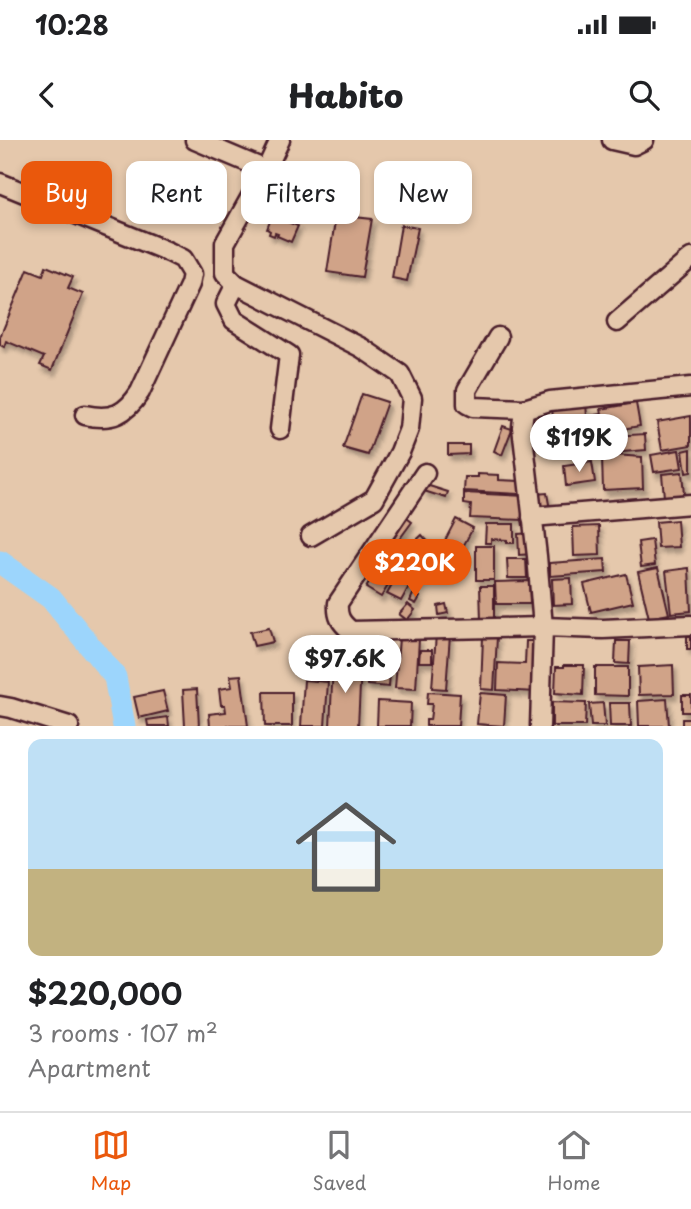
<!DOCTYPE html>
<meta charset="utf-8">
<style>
body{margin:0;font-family:"Playpen Sans",sans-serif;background:#f2f2f2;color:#202124;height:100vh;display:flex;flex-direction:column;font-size:26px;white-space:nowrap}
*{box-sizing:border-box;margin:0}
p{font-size:23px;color:#757577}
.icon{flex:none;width:38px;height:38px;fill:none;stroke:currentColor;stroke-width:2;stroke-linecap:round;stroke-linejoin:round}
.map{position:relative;height:586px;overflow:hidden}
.sheet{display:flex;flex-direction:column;background:#fff;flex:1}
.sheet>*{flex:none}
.hud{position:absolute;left:21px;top:21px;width:649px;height:63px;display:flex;gap:14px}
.price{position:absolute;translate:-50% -60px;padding:0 16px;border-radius:24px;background:#fff;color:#222;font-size:23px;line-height:46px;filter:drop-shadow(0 2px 4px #0008)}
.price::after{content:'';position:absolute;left:50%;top:42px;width:21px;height:16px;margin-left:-10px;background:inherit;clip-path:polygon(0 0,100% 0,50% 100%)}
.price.active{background:#ea580c;color:#fff}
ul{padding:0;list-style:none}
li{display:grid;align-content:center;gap:14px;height:371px;padding:0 28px}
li+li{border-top:2px solid #e0e0e0}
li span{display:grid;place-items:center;height:217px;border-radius:14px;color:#555}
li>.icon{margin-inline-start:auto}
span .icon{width:126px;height:126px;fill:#fffc;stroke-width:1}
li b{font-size:30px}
.tag{padding:0 24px;border-radius:14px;background:#fff;box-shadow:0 4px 10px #0003;font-size:24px;line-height:63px}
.tag.active{background:#ea580c;color:#fff}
.status{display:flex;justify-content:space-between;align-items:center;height:49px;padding:0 35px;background:#fff;direction:ltr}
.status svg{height:19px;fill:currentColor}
header{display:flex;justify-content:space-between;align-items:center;height:91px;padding:0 28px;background:#fff;font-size:32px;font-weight:800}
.tab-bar{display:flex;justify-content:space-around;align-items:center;height:98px;border-top:2px solid #e0e0e0;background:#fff;font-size:19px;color:#757577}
.tab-bar a{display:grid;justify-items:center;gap:4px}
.tab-bar .active{color:#ea580c}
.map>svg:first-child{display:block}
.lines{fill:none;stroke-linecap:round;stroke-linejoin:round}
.river{stroke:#9cd5fc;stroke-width:23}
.building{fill:#d0a388;stroke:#4a1f2b;stroke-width:2;filter:url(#shadow)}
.minor-casing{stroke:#4a1f2b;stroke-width:23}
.minor{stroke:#e5c8ac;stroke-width:18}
</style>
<div class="status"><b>10:28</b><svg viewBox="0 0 49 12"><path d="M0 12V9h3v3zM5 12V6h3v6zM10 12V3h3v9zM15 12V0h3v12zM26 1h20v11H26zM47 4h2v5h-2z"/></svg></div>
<header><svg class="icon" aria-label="back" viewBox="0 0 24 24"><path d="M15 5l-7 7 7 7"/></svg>Habito<svg class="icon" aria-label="search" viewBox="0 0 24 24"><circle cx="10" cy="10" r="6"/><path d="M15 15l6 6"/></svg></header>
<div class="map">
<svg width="691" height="586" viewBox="0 0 691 586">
<defs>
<filter id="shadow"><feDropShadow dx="3" dy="5" stdDeviation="2" flood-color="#0004"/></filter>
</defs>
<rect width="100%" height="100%" fill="#e5c8ac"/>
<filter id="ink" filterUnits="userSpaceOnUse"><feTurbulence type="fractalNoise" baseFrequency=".0143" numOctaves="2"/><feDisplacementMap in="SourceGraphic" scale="14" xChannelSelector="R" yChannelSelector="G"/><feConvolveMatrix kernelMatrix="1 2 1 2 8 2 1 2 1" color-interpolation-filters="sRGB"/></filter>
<g filter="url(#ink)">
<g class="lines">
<!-- river -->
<polyline class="river" points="0,422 51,458 115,537 124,586"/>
</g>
<!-- building -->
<g class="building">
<polygon points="336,75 372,79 362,137 327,132"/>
<polygon points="272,76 298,86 291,102 277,96 278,94 275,93 274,96 269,94 270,91 267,89"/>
<polygon points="401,85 418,88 407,141 392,138"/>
<polygon points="46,126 73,137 68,148 83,154 52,230 40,225 44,217 6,201 4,207 0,205 0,197 28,129 43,135"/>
<polygon points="362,254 387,262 368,315 343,308"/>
<polygon points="586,263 587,277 553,281 552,266"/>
<polygon points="636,263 640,286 592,294 589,276 602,274 601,269"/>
<polygon points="545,274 547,289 534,291 531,277"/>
<polygon points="691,276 691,305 662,310 657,282"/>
<polygon points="503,286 512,289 502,315 494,311"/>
<polygon points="587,286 588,297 572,299 570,288"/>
<polygon points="645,294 646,310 599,314 597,297"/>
<polygon points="448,305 469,305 469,314 448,315"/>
<polygon points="691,309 691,332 686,333 683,311"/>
<polygon points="679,310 682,328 654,332 651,315"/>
<polygon points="614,315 642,317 643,348 603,350 602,318 614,318"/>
<polygon points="592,322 595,342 566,346 564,326"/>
<polygon points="682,332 684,355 664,357 662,334"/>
<polygon points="478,334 499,335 499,340 520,341 519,354 464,351 465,337 478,337"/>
<polygon points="426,345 448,352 446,358 424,351"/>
<polygon points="464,353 526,356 524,380 470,378 471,365 464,364"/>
<polygon points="547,353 550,370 539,372 536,354"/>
<polygon points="404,376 412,382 390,412 382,406"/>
<polygon points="456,379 473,388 458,416 441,408"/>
<polygon points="677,380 679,407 658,408 656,382"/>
<polygon points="486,384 514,384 514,403 507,403 507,400 491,399 491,403 485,403"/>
<polygon points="599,386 600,415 574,416 573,387"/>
<polygon points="530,393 532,414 519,415 518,394"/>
<polygon points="422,395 431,405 419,416 409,407"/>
<polygon points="652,400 655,425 641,427 638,402"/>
<rect x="476" y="406" width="18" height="34"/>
<polygon points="507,419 526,419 527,438 508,438"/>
<polygon points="605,419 606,432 550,436 550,423"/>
<polygon points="380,425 395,434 381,457 366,448"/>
<polygon points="658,428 669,474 649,478 638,432"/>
<polygon points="689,428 691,471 671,473 666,431"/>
<polygon points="399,433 412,441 401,461 387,454"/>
<polygon points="626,434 633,462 591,472 584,444"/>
<polygon points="571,438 572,464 553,465 552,439"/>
<polygon points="529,441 530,464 496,464 495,442"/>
<polygon points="480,446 494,446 494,480 481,481"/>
<polygon points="413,454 420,457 416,464 410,461"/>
<polygon points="408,464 415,470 407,480 399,474"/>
<polygon points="446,464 448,473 439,475 438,466"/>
<polygon points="269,488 273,502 254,506 250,492"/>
<polygon points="436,494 450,495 446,549 432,548"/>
<rect x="687" y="496" width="4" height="13"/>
<polygon points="483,497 497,497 494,550 481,549"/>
<polygon points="399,498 419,499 416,549 395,548"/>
<polygon points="526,501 539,501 537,552 497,550 498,523 525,524"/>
<polygon points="616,501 630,501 629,524 615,523"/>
<polygon points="420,510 432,510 432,522 419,522"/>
<polygon points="333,524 361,526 358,586 330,586"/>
<polygon points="564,525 584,525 583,555 555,553 556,527 564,527"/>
<polygon points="673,525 674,554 639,555 638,527"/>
<polygon points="595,527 628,527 628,556 595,555"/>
<polygon points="368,531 390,532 389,547 367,545"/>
<polygon points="241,535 248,586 210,586 209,574 226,572 225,565 221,565 219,549 232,547 230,536"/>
<polygon points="304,540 328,542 325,586 301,586"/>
<polygon points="197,549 199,586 185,586 183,550"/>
<polygon points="163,551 168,571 139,578 134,557"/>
<polygon points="264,552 292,552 292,586 265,586"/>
<polygon points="428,552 460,554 458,586 426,586 426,580 430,580 432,564 427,564"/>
<polygon points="480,553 506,555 504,586 477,584"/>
<rect x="682" y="555" width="9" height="17"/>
<polygon points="667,559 669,586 639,586 638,561"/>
<polygon points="378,561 411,563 410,586 377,586"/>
<polygon points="552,562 586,563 585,586 552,586"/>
<polygon points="603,563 605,586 591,586 589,564"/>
<polygon points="609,563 630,563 631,586 610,586"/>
<polygon points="168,577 169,586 148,586 147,580"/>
<rect x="682" y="579" width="9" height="7"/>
</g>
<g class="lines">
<!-- minor casing -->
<g class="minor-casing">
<g id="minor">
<polyline points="195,0 266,30 225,103 225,133 236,144 362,208 400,234 412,258 409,289 400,312 374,359 311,396"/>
<polyline points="612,0 634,5 644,0"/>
<polyline points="266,30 280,0"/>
<path d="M0,43L169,112L183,119L192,134L190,144L140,252C126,274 112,281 85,275"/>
<polyline points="236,144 226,164 234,180 289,215 280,289"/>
<polyline points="617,182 691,118"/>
<polyline points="498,197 467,250 467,264 473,267 524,269 550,261 691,247"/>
<polyline points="524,269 522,287 537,416 543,487 540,586"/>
<path d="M425,333L338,463C337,476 340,482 351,491L543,487L603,489L691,485"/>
<polyline points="532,377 691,364"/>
<polyline points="0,566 11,568 69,586"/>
</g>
</g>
<!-- minor -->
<use href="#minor" class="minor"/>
</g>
</g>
</svg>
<b class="price" style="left:579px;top:334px">$119K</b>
<b class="price active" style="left:415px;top:459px">$220K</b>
<b class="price" style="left:345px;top:555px">$97.6K</b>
<div class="hud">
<a class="tag active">Buy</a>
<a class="tag">Rent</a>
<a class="tag">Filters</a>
<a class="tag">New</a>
</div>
</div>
<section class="sheet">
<ul>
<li><span style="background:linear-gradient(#bfe0f5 60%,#c2b280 0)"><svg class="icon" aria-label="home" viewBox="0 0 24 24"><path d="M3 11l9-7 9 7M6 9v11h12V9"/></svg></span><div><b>$220,000</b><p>3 rooms · 107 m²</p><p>Apartment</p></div></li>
</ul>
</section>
<nav class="tab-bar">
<a class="active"><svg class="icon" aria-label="map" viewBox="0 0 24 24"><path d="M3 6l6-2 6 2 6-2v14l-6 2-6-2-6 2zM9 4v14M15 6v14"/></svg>Map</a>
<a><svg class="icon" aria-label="saved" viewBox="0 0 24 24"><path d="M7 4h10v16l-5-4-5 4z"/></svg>Saved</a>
<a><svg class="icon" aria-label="home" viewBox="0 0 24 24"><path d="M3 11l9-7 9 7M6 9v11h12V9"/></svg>Home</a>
</nav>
